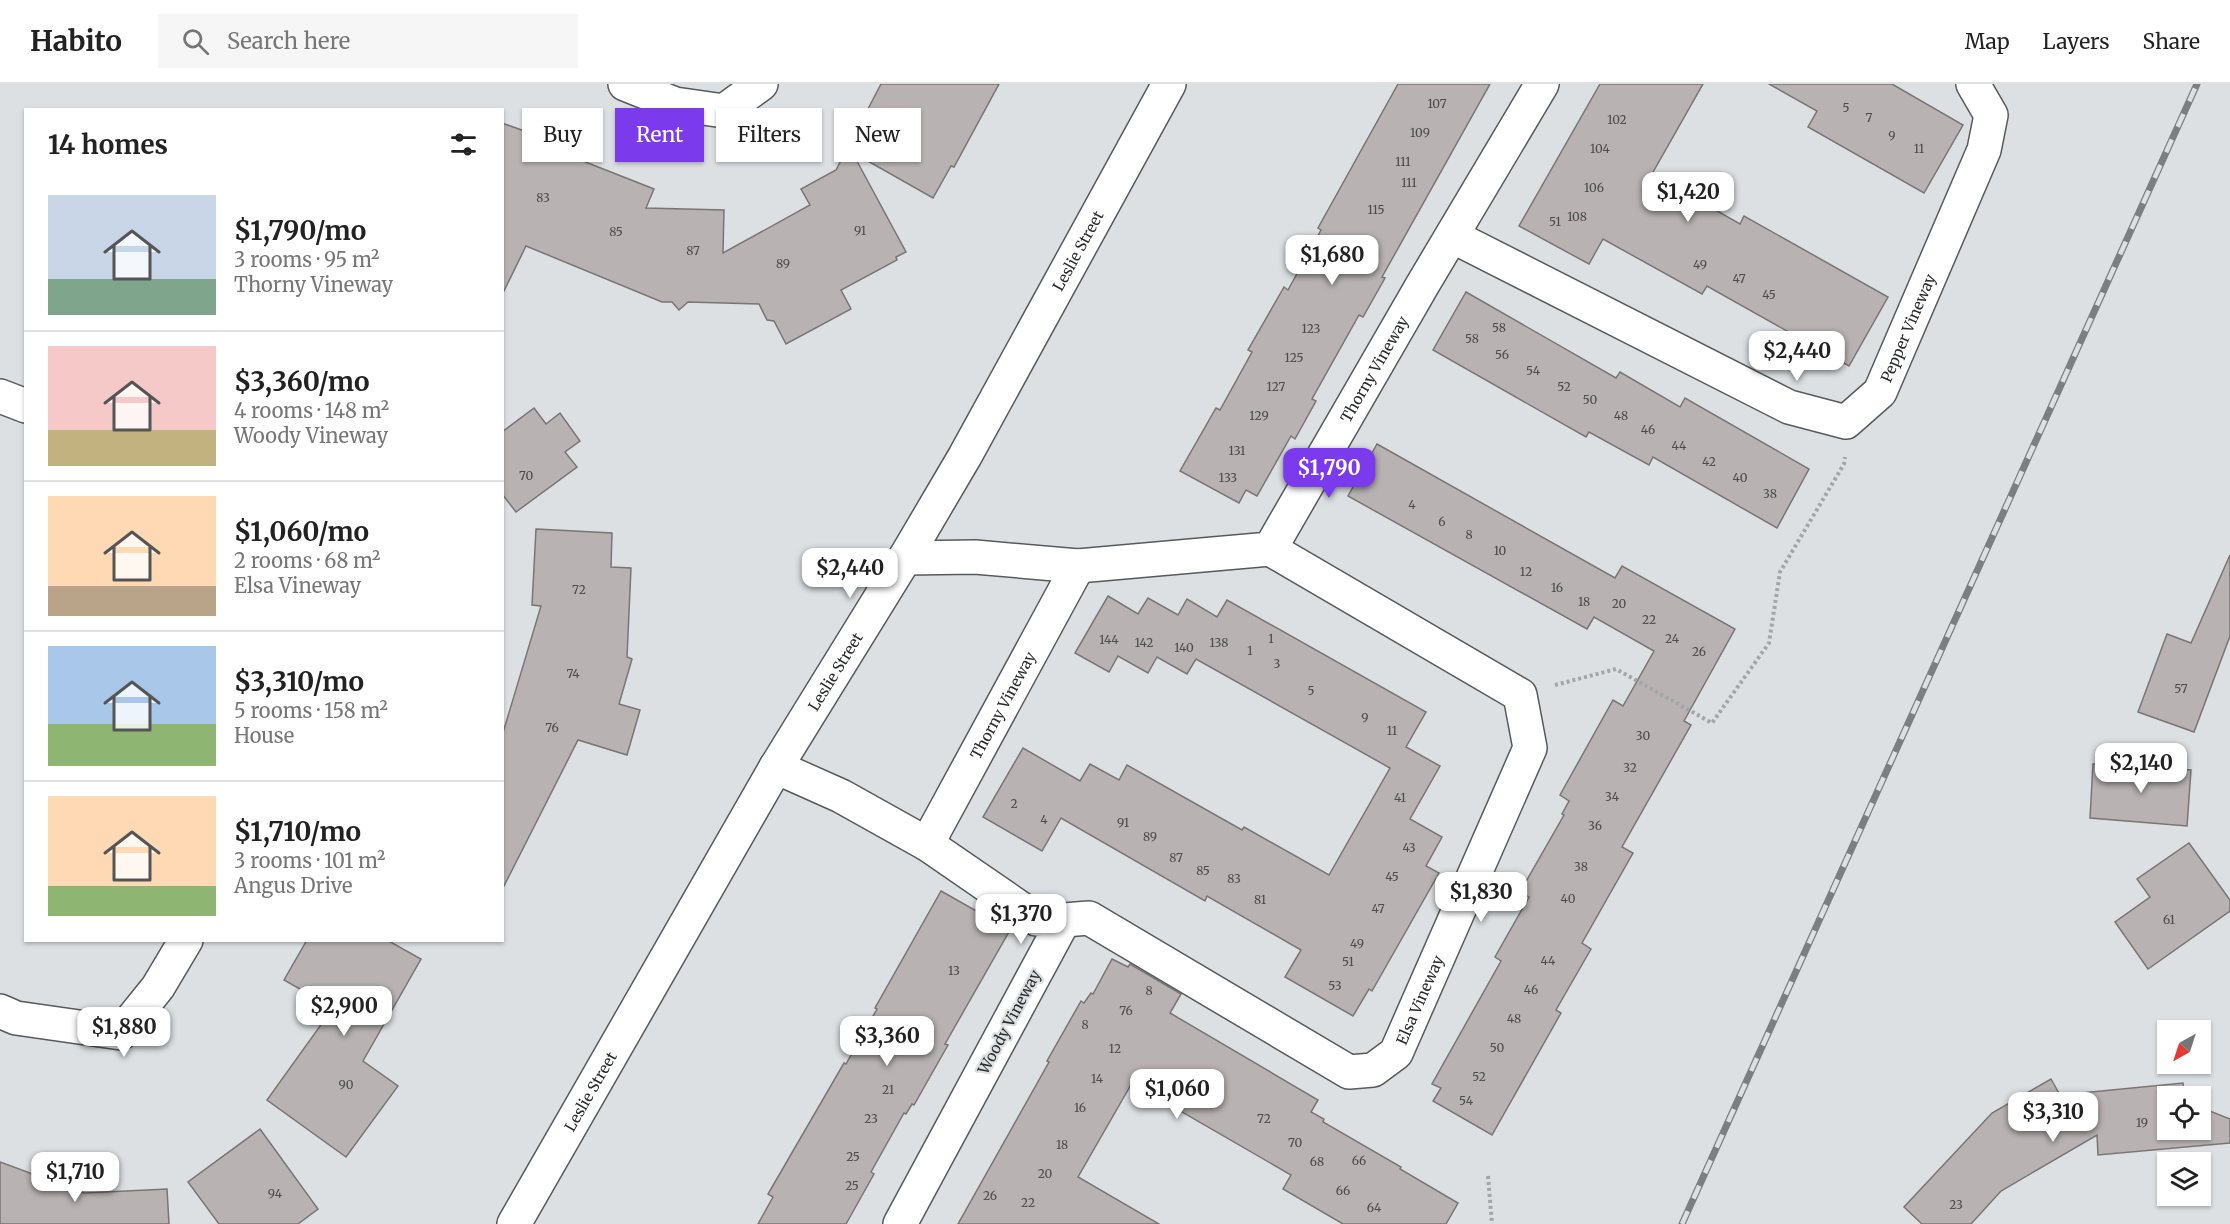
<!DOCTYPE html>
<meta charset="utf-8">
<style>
body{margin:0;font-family:Merriweather,serif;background:#f6f6f6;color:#222;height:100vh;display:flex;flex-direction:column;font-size:22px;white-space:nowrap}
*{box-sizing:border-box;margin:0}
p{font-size:20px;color:#767676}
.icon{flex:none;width:33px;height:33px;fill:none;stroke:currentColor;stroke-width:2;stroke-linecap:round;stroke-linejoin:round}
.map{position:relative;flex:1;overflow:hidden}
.drawer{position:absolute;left:24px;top:24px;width:480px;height:834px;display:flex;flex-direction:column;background:#fff;border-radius:0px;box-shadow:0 2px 4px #0004}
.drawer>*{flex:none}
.top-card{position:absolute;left:522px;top:24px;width:570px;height:54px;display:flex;gap:12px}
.needle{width:39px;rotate:219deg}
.tools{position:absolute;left:2157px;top:936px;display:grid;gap:12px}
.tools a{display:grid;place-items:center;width:54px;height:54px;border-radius:0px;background:#fff;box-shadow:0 2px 4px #0004;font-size:30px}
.price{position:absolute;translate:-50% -51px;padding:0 14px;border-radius:12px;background:#fff;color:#222;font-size:20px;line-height:39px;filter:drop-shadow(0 2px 3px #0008)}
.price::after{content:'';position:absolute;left:50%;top:36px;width:18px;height:14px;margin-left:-9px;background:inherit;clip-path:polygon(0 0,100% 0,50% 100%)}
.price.selected{background:#7c3aed;color:#fff}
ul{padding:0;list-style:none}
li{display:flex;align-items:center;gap:18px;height:150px;padding:0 24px}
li+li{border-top:2px solid #e0e0e0}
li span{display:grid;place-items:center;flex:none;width:168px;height:120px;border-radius:0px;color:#555}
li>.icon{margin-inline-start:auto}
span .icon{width:72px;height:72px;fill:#fffc;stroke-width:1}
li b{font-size:26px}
h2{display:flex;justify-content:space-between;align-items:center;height:72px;padding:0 24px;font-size:26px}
.tag{padding:0 21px;border-radius:0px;background:#fff;box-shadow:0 2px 4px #0004;font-size:21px;line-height:54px}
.tag.selected{background:#7c3aed;color:#fff}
header{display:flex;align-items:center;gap:36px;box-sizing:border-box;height:84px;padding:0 30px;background:#fff;border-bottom:2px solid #e0e0e0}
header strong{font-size:28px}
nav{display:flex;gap:33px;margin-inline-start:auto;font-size:21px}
.search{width:420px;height:54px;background:#f6f6f6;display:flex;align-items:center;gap:15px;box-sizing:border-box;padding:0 21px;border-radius:0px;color:#767676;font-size:22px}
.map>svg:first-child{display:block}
.building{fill:#b8b2b2;stroke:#7a7575;stroke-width:1.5}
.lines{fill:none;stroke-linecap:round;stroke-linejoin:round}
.minor-casing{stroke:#575a5d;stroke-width:36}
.secondary-casing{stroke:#575a5d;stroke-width:36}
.path{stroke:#a3a6a8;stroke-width:4;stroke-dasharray:3 3;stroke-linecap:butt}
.minor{stroke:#fff;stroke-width:33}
.secondary{stroke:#fff;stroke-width:33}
.rail-casing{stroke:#7c7f81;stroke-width:7}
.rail{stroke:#dce0e3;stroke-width:4.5;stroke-dasharray:14;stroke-linecap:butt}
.labels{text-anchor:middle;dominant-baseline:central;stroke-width:4.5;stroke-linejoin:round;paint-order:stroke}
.number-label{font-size:12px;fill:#4c4c4d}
.street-label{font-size:15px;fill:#282a2b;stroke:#dce0e3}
</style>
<header>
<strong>Habito</strong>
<div class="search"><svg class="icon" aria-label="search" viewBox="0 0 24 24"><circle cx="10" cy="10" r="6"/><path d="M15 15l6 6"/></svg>Search here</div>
<nav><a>Map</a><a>Layers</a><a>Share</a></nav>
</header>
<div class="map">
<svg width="2230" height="1140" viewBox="0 0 2230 1140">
<rect width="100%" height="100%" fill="#dce0e3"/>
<!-- building -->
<g class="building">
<polygon points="881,0 999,0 954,83 951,82 933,114 852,68 906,168 896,173 897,176 841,206 851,225 786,260 774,237 767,236 759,220 688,218 679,226 672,218 662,218 526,162 502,211 502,39 558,59 555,66 654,105 646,124 724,126 723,169 810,121 801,105 836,86"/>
<polygon points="1398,0 1490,0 1382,193 1385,194 1363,233 1359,231 1312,315 1316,317 1295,355 1291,352 1257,412 1246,406 1239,419 1180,387 1216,324 1220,326 1252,268 1248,266 1284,203 1288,206 1321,146 1318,144"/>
<polygon points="1600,0 1703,0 1652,90 1740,140 1744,132 1888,213 1849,282 1707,202 1702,210 1603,155 1589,180 1519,142"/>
<polygon points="1769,0 1892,0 1963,41 1924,109 1808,43 1817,27"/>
<polygon points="1466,208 1616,294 1620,288 1680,323 1685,314 1809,385 1777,444 1653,373 1649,381 1589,348 1586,353 1433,266"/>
<polygon points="534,324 546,340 560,329 580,357 565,368 577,383 516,428 502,410 502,348"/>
<polygon points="1377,360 1615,494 1622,482 1735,545 1684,637 1691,641 1622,763 1633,769 1582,859 1591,865 1556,926 1561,929 1492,1051 1433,1017 1441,1004 1432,1000 1501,877 1495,873 1529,813 1520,808 1564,731 1562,730 1569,717 1560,711 1613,616 1623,622 1654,567 1594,533 1587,545 1348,412"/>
<polygon points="536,445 612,449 611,483 631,484 627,573 632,575 619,620 640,626 627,671 578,656 502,806 502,652 541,522 532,521"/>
<polygon points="2230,471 2230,552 2194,648 2138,628 2167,550 2191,559"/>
<polygon points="1108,512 1138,530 1148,514 1178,531 1187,515 1217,533 1227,516 1426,628 1406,663 1440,682 1410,735 1442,753 1426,782 1439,789 1372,907 1369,905 1353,932 1285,893 1301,866 1207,812 1205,817 1061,734 1042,767 983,733 1023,664 1080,697 1090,680 1119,696 1127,681 1242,746 1244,743 1329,791 1390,684 1196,575 1187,590 1157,573 1148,589 1118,572 1109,588 1075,569"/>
<polygon points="2093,680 2191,686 2187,742 2090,734"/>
<polygon points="2189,759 2230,816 2230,827 2148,885 2115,838 2150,813 2137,795"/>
<polygon points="941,807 1010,846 945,960 948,961 914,1021 912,1020 906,1030 904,1029 871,1088 874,1090 846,1140 758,1140 773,1113 768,1110 844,979 846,980 877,925 875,924"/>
<polygon points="307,856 387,856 421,875 363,977 398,1002 346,1073 267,1016 333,924 284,896"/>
<polygon points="1112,875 1128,883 1130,880 1181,910 1170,929 1318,1016 1311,1028 1324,1035 1323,1038 1401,1083 1400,1085 1458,1119 1446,1140 1343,1140 1283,1105 1291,1091 1132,999 1078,1093 1159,1140 958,1140 1049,978 1047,977 1081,917 1084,919 1091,909 1093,910"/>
<polygon points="2051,995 2060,1011 2183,999 2184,1012 2168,1012 2168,1046 2200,1046 2200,1023 2230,1035 2230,1059 2098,1071 2097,1051 2001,1107 1971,1140 1922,1140 1904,1123 1992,1029"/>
<polygon points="260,1045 318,1125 298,1140 219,1140 188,1098"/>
<polygon points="0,1078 84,1109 167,1105 169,1140 0,1140"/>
</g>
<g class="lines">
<!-- minor casing -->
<g class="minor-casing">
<g id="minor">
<polyline points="625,0 675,20 724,27 761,0"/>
<path id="s1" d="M1452,152L1789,323L1846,338L1880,308L1984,66L1991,31L1973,0"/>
<polyline points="0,312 26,322"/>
<path id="s2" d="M905,474L975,473L1078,482L1270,465L1423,200L1542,0"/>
<polyline points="776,683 841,712 927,760 1036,835 1064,836 900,1140"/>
<path id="s3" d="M927,760L1078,482"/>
<path id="s4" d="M1064,836L1089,834L1349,988L1373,986L1396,969L1530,664L1520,611L1270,465"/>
<polyline points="0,927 16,934 121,949 158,903 186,856"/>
</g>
</g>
<!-- secondary casing -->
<g class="secondary-casing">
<g id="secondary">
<path id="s5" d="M514,1140L776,683L905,474L965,372L1169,0"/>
</g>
</g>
<!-- path -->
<g class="path">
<polyline points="1555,601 1616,585 1712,639 1769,559 1780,488 1844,380 1845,373"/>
<polyline points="1488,1092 1492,1140"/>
</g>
<!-- minor -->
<use href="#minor" class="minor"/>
<!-- secondary -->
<use href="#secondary" class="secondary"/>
<!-- rail casing -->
<g class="rail-casing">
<polyline id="rail" points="1682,1140 2197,0"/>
</g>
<!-- rail -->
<use href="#rail" class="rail"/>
</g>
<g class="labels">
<!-- number labels -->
<g class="number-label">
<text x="1437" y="19">107</text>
<text x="1846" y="23">5</text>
<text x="1869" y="33">7</text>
<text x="1617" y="35">102</text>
<text x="1420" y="48">109</text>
<text x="1892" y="51">9</text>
<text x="1600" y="64">104</text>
<text x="1919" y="64">11</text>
<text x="1403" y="77">111</text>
<text x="1409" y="98">111</text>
<text x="1594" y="103">106</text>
<text x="543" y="113">83</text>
<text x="1376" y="125">115</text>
<text x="1577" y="132">108</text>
<text x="1555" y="137">51</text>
<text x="860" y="146">91</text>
<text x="616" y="147">85</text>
<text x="693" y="166">87</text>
<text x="783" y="179">89</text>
<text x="1700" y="180">49</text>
<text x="1739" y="194">47</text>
<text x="1769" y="210">45</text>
<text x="1499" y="243">58</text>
<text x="1311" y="244">123</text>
<text x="1472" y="254">58</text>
<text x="1502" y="270">56</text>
<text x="1294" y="273">125</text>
<text x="1533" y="286">54</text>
<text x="1276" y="302">127</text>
<text x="1564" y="302">52</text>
<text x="1590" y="315">50</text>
<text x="1259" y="331">129</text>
<text x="1621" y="331">48</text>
<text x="1648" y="345">46</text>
<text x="1679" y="361">44</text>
<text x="1237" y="366">131</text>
<text x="1709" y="377">42</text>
<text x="526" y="391">70</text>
<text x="1228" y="393">133</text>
<text x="1740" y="393">40</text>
<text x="1770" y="409">38</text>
<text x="1412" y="420">4</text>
<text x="1442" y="437">6</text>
<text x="1469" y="450">8</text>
<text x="1500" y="466">10</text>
<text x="1526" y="487">12</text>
<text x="1557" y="503">16</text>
<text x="579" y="505">72</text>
<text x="1584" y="517">18</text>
<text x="1619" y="519">20</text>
<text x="1649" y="535">22</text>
<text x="1271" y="554">1</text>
<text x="1672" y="554">24</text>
<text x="1109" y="555">144</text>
<text x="1144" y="558">142</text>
<text x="1219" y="558">138</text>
<text x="1184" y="563">140</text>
<text x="1250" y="566">1</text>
<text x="1699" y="567">26</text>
<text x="1277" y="579">3</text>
<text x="573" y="589">74</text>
<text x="2181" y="604">57</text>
<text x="1311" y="606">5</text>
<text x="1365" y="633">9</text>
<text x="552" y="643">76</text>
<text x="1392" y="646">11</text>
<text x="1643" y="651">30</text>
<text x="1630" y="683">32</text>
<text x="1612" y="712">34</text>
<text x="1400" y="713">41</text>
<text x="1014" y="719">2</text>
<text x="1044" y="735">4</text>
<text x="1123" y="738">91</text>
<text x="1595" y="741">36</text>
<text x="1150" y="752">89</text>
<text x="1409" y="763">43</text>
<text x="1176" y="773">87</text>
<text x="1581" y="782">38</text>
<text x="1203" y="786">85</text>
<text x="1392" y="792">45</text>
<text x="1234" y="794">83</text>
<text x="1568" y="814">40</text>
<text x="1260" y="815">81</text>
<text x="1378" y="824">47</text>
<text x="2169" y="835">61</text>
<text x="1357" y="859">49</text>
<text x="1548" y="876">44</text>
<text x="1348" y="877">51</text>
<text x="954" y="886">13</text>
<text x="1335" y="901">53</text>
<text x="1531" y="905">46</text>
<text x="1149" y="906">8</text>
<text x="1126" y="926">76</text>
<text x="1514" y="934">48</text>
<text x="1085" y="940">8</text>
<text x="1497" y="963">50</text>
<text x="1115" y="964">12</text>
<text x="1479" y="992">52</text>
<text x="1097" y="994">14</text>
<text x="346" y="1000">90</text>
<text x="888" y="1005">21</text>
<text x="1466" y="1016">54</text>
<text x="1080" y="1023">16</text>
<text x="871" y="1034">23</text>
<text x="1264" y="1034">72</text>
<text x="2142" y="1038">19</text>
<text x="1295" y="1058">70</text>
<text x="1062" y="1060">18</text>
<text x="853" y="1072">25</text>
<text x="1359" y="1076">66</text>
<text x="1317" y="1077">68</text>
<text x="1045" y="1089">20</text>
<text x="852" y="1101">25</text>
<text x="1343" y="1106">66</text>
<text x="275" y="1109">94</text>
<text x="990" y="1111">26</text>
<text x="1028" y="1118">22</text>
<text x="1956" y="1120">23</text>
<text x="1374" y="1123">64</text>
</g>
<!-- street labels -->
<g class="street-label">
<text stroke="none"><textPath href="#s5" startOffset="1125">Leslie Street</textPath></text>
<text stroke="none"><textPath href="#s1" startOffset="552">Pepper Vineway</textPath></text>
<text stroke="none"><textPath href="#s2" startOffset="574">Thorny Vineway</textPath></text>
<text stroke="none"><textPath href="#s5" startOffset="639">Leslie Street</textPath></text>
<text stroke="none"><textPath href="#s3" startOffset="158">Thorny Vineway</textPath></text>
<text stroke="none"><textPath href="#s4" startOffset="438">Elsa Vineway</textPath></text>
<text transform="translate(1009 938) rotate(-62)">Woody Vineway</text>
<text stroke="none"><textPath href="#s5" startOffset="153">Leslie Street</textPath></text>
</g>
</g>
</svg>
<div class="tools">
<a><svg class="needle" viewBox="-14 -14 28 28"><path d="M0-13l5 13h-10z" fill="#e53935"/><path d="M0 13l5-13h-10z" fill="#767676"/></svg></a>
<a><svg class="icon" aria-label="locate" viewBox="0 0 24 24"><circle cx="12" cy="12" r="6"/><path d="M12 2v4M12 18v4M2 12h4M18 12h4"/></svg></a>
<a><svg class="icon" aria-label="layers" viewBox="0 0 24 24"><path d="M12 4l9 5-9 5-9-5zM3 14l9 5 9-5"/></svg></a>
</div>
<b class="price" style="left:1688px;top:139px">$1,420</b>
<b class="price" style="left:1332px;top:202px">$1,680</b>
<b class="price" style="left:1797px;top:298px">$2,440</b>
<b class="price selected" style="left:1329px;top:415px">$1,790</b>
<b class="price" style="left:850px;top:515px">$2,440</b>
<b class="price" style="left:2141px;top:710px">$2,140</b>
<b class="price" style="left:1481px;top:839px">$1,830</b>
<b class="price" style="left:1021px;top:861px">$1,370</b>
<b class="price" style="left:344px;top:953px">$2,900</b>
<b class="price" style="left:124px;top:974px">$1,880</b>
<b class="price" style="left:887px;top:983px">$3,360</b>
<b class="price" style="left:1177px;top:1036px">$1,060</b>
<b class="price" style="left:2053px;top:1059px">$3,310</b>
<b class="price" style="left:75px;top:1119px">$1,710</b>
<div class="top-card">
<a class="tag">Buy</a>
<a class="tag selected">Rent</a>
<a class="tag">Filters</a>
<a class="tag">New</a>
</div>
<section class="drawer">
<h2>14 homes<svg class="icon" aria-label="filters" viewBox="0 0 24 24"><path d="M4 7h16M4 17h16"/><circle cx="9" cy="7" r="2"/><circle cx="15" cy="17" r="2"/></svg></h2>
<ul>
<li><span style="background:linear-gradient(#c9d6e8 70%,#7fa58c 0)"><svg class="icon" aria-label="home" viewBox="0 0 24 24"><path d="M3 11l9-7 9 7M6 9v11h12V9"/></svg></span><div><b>$1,790/mo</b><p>3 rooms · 95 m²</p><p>Thorny Vineway</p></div></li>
<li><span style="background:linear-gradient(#f6c9c9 70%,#c2b280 0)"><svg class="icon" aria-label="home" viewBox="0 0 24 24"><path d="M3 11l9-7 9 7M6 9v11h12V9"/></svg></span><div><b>$3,360/mo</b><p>4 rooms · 148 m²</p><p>Woody Vineway</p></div></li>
<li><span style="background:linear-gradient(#ffd9b3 75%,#b9a48a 0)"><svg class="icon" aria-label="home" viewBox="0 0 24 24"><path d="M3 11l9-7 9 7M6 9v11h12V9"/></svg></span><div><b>$1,060/mo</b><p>2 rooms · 68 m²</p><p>Elsa Vineway</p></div></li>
<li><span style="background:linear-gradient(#a9c7e8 65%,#8fb573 0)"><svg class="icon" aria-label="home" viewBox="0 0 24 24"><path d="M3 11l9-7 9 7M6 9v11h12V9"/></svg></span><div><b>$3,310/mo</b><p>5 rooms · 158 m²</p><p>House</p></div></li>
<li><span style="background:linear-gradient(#ffd9b3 75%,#8fb573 0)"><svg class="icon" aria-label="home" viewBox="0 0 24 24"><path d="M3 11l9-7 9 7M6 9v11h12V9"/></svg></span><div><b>$1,710/mo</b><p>3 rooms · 101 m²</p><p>Angus Drive</p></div></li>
</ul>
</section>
</div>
